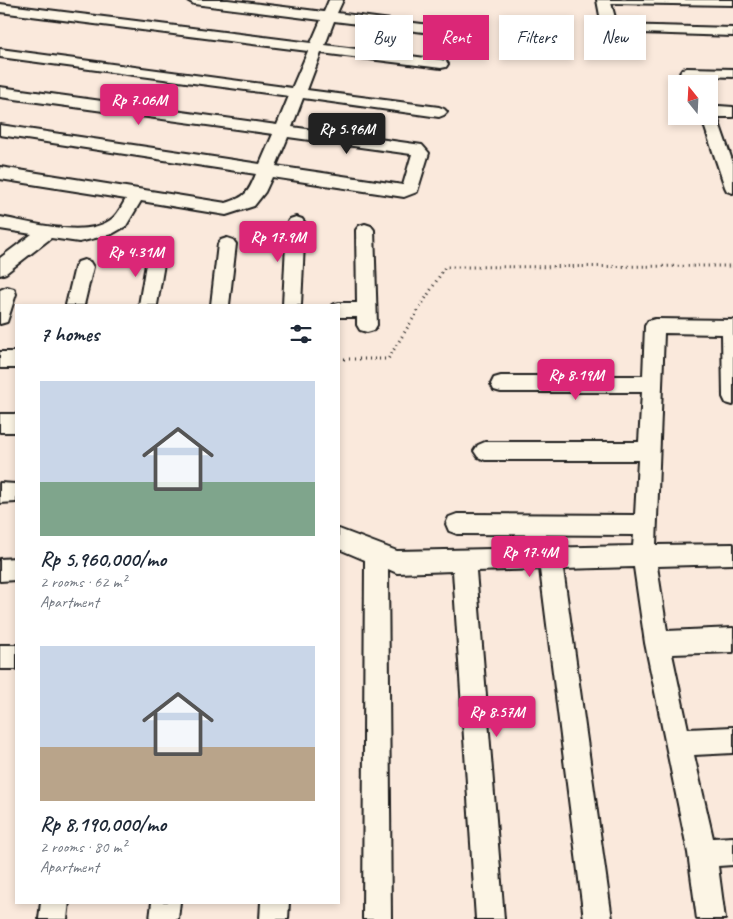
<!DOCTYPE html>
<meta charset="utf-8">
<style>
body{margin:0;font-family:Caveat,sans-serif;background:#f6f6f7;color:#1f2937;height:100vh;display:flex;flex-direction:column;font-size:19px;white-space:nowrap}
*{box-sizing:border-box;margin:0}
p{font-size:16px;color:#747a83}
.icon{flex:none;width:28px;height:28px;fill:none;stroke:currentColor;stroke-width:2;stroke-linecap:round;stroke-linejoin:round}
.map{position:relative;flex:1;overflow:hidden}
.details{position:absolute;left:15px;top:304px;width:325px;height:600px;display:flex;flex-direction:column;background:#fff;border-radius:0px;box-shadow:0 2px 8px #0003}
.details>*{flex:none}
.top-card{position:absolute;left:355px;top:15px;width:302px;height:45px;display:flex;gap:10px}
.needle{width:32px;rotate:342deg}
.buttons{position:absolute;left:668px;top:75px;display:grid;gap:10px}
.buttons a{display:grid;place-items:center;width:50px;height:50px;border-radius:0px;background:#fff;box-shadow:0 2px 8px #0003;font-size:25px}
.price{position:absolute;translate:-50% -42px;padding:0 11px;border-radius:5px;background:#db2777;color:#fff;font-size:16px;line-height:32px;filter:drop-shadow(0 1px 2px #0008)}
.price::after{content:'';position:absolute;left:50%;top:30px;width:15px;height:11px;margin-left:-8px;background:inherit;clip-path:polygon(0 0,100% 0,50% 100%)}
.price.selected{background:#222;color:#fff}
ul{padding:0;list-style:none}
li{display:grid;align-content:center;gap:10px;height:265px;padding:0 25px}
li span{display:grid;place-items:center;height:155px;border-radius:0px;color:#555}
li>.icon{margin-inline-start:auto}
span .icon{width:90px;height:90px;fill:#fffc;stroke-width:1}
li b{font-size:21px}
h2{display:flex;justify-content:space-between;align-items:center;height:60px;padding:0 25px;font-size:21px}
.chip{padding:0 18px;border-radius:0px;background:#fff;box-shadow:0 2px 8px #0003;font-size:18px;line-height:45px}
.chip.selected{background:#db2777;color:#fff}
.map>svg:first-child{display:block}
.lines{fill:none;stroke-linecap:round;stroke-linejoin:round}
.minor-casing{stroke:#1c1c1c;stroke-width:4}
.path{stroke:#1c1c1c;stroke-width:3;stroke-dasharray:1 4;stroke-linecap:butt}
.minor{fill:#fcf5e5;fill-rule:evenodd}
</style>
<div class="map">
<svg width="733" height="919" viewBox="0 0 733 919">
<rect width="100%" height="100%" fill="#fae9dc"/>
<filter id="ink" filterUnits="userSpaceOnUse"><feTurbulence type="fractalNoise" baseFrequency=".02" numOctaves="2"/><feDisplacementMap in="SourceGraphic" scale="10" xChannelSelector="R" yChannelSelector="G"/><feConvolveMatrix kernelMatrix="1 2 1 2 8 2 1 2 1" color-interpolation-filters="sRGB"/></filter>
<g filter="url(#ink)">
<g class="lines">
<!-- minor casing -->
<g class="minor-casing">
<g id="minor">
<path d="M187,0H228L324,12L329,0H343L337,13L445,27L447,30L445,33L440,34L334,21L325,45L441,60L446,61L448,64L446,67L441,68L321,53L307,90L439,107L444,109L447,112L444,115L439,117L303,98L292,127L422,145L429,153L417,192L404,197L272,177L265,192L254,206L226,215L141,201L126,226L112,234L79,242L51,238L6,273L0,275V258L32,234L0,229V217C30,222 88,240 113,218C119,213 122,205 126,199L0,179V167L226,203C246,197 248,193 256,174L0,135V125L260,164L273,134L0,97V87L277,125L289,96L0,57V49L292,88L308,51L0,12V4L311,43L321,20L194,4ZM288,137L411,154H412L403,185L276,166Z"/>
<polygon points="597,0 733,0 733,5 611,3 617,25 733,28 733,36 609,32 602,26"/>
<polygon points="687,68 733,69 733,77 682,75 680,72 682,69"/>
<polygon points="719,106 733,107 733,117 717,117 733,163 733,193 727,191 725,187 701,116 709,116 709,109"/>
<polygon points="296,217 302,219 305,223 301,305 283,305 287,223 290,219"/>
<polygon points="365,224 371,226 374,230 377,325 374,330 367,332 360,330 357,325 357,317 339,317 339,305 332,305 339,303 357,303 356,230 359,226"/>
<polygon points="227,238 233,240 236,244 229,305 211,305 218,244 221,240"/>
<polygon points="156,252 162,253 165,258 157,305 139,305 147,258 150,253"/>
<polygon points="84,260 90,262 93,267 84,305 66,305 75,267 78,262"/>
<polygon points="7,287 14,289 16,294 7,322 0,324 0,290"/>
<polygon points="655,319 733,320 733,405 726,403 723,397 722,334 664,333 656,545 733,544 733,564 657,566 667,631 733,628 733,652 672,654 688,729 733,727 733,753 694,755 713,838 733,837 733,865 718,866 725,919 697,919 688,853 645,643 634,567 563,569 612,919 584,919 540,569 476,571 504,919 476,919 453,571 397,573 388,569 391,919 363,919 365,560 339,549 339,529 397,551 633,546 634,535 457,534 449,531 446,524 449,517 457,514 635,515 638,460 485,460 478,457 474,451 478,445 485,442 639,442 642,392 501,392 494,390 491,384 494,378 501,376 643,376 645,326 648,321"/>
<rect x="0" y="352" width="16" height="16"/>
<rect x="0" y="414" width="16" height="18"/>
<polygon points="0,483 16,484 16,502 0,503"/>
<polygon points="16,558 16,580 0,581 0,559"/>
<rect x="0" y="645" width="16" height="24"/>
<polygon points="41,902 69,902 67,919 39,919"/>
<polygon points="152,902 180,902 178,919 150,919"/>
<polygon points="261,902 289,902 288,919 260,919"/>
</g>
</g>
<!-- path -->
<polyline class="path" points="339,359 388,359 445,267 733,266"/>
<!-- minor -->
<use href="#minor" class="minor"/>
</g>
</g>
</svg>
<div class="buttons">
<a><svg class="needle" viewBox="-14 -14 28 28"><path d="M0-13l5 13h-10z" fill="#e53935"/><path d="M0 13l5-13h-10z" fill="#747a83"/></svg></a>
</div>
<b class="price" style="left:139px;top:126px">Rp 7.06M</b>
<b class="price selected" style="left:347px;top:155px">Rp 5.96M</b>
<b class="price" style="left:278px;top:263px">Rp 17.9M</b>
<b class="price" style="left:136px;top:278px">Rp 4.31M</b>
<b class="price" style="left:576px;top:401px">Rp 8.19M</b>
<b class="price" style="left:530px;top:578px">Rp 17.4M</b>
<b class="price" style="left:497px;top:738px">Rp 8.57M</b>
<div class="top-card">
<a class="chip">Buy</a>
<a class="chip selected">Rent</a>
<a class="chip">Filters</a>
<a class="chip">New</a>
</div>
<section class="details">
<h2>7 homes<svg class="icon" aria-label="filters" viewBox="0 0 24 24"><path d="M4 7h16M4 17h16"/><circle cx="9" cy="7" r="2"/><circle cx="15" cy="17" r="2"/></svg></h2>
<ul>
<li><span style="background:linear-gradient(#c9d6e8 65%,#7fa58c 0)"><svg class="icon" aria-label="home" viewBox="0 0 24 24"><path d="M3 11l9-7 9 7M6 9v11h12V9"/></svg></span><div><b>Rp 5,960,000/mo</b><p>2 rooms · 62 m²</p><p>Apartment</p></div></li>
<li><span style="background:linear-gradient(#c9d6e8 65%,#b9a48a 0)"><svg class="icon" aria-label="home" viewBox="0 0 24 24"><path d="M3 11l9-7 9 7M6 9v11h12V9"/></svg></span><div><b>Rp 8,190,000/mo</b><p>2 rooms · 80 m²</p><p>Apartment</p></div></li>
</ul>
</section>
</div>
